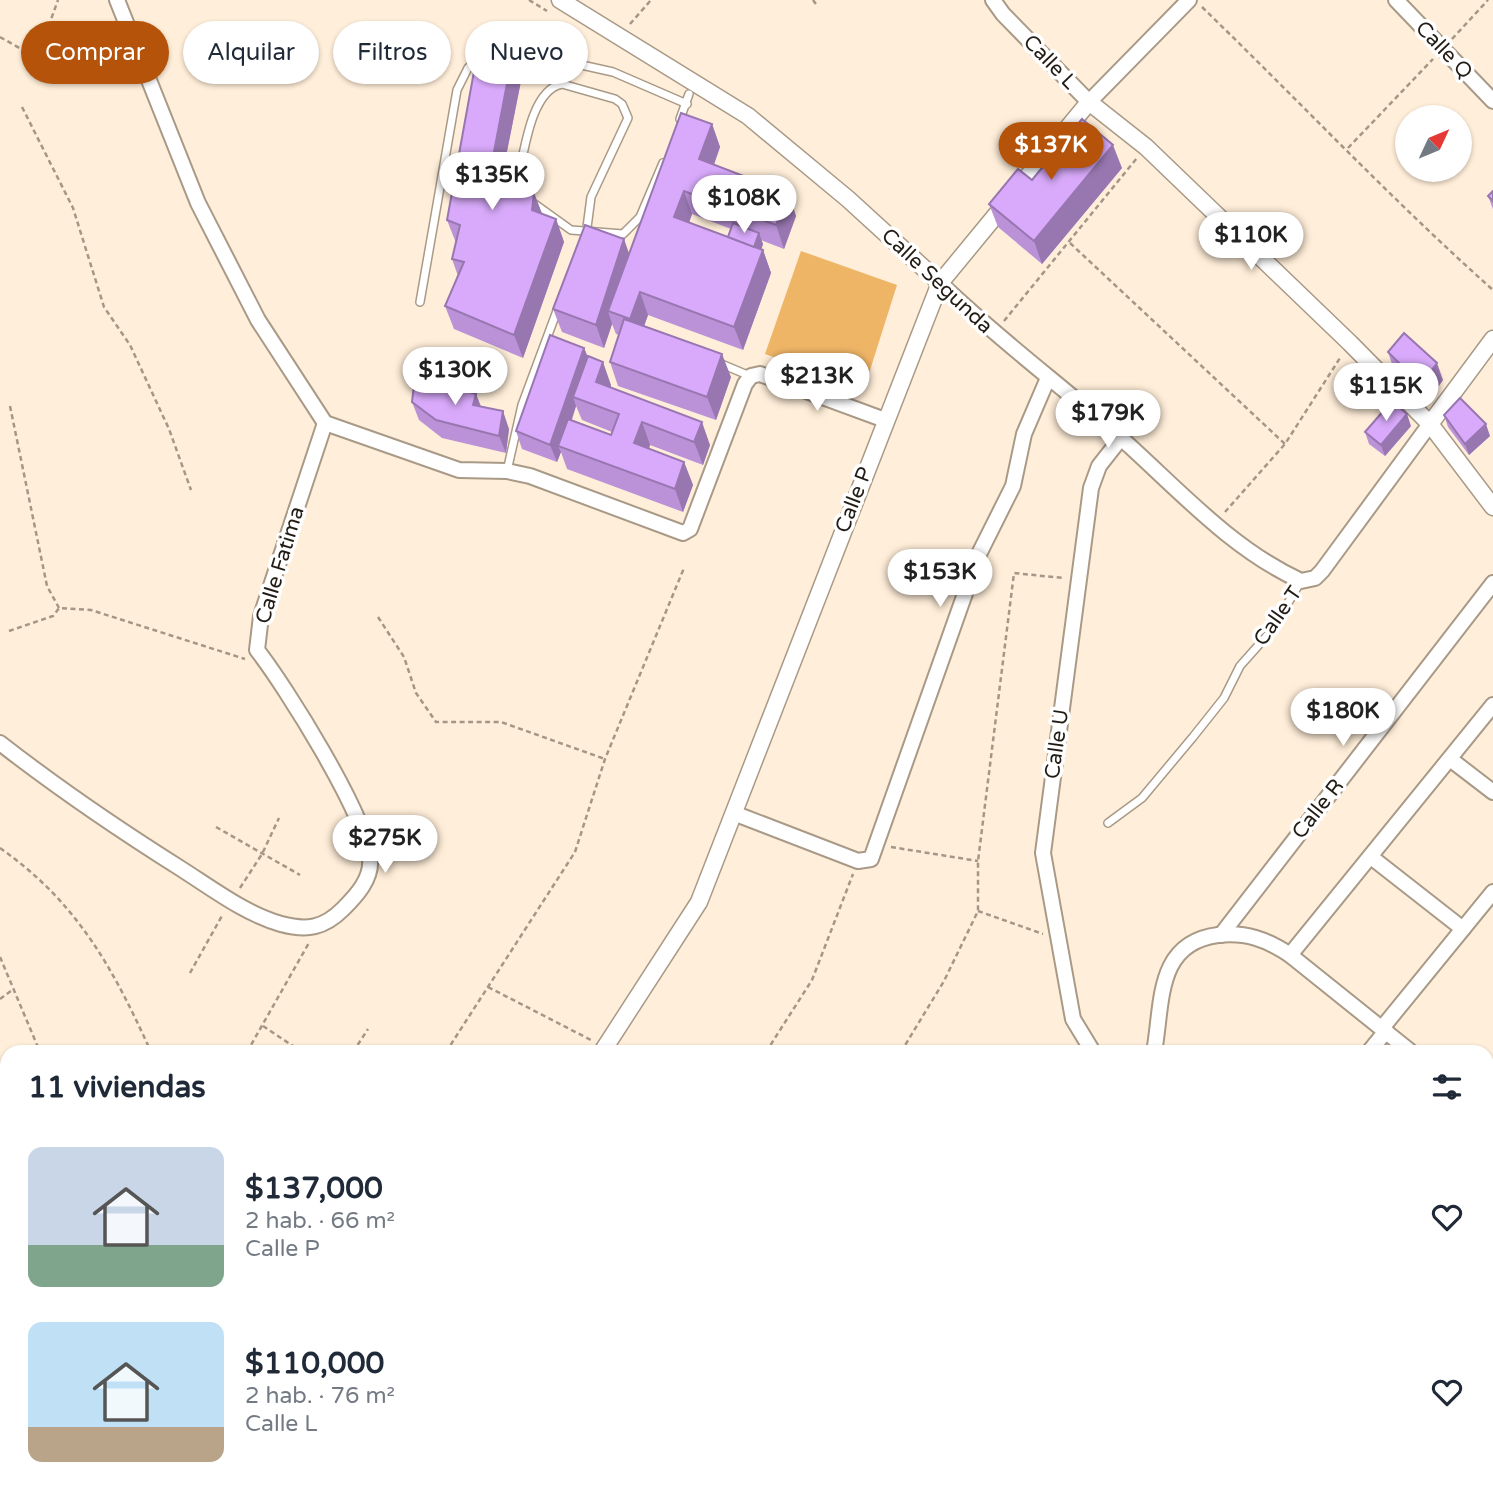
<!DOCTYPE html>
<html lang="es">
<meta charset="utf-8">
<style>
body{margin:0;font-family:"Varela Round",sans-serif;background:#f6f6f7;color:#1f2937;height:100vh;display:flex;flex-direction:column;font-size:26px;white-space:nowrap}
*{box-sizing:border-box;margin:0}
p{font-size:23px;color:#747a83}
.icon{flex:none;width:38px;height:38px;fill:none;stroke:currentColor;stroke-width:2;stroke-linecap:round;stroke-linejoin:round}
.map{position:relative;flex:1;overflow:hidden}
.side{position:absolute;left:0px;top:1045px;width:1494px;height:450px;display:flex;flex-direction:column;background:#fff;border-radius:21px 21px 0 0;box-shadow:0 2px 5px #0004}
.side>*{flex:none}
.top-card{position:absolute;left:21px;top:21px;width:700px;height:63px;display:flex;gap:14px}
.needle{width:46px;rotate:46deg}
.controls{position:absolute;left:1395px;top:105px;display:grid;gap:14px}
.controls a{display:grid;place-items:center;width:77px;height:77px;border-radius:50%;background:#fff;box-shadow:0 2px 5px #0004;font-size:35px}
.price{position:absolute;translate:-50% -60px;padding:0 16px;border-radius:24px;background:#fff;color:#222;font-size:23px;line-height:46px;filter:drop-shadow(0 2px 4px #0008)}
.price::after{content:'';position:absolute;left:50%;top:42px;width:21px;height:16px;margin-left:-10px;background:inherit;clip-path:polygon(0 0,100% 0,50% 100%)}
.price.active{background:#b45309;color:#fff}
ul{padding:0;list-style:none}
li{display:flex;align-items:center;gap:21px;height:175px;padding:0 28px}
li span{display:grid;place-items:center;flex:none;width:196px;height:140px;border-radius:14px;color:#555}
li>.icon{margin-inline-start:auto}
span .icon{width:84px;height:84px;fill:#fffc;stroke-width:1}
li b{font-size:30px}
h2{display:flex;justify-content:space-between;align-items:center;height:84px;padding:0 28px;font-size:30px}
.pill{padding:0 24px;border-radius:32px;background:#fff;box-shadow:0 2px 5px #0004;font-size:24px;line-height:63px}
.pill.active{background:#b45309;color:#fff}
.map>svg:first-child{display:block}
.green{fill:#efb567}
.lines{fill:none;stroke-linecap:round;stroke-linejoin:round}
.service-casing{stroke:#a99a87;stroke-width:10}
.minor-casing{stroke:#a99a87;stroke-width:18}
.tertiary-casing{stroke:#a99a87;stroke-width:19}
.path{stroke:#a49788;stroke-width:2.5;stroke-dasharray:5 3.5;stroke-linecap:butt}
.service{stroke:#fff;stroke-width:7}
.minor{stroke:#fff;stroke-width:14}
.tertiary{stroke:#fff;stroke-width:16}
.wall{fill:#bb92d8;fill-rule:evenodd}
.shaded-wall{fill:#9877b0}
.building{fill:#d9aafb;stroke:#9877b0;stroke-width:2}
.labels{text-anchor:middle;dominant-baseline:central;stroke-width:7;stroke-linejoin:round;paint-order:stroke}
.street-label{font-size:21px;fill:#221c15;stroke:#fff}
</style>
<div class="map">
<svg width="1493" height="1493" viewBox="0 0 1493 1493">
<rect width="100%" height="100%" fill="#ffeed9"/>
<!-- green -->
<polygon class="green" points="801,251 897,285 864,389 765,354"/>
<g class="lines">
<!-- service casing -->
<g class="service-casing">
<g id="service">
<polyline points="507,53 541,56 613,72 687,104"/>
<polyline points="680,119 689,94"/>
<path d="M523,195L517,183C524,155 530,90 562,84L615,99L622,104L628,118L591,197L586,235"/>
<polyline points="532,202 571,230 623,234 640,217 663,163"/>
<polyline points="420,302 457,90 468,68 482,55"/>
<polyline points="719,363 750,376"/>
<polyline points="507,471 522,405 558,308"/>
<polyline points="1108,823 1142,798 1193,737 1224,698 1240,666 1272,630 1301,581"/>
<polyline points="527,1488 547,1493"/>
</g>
</g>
<!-- minor casing -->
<g class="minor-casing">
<g id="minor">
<polyline points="117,0 198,203 258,320 325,423"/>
<polyline points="993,0 1003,14 1089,102 1189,0"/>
<polyline points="1396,0 1493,101"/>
<path d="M940,283C998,339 1062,386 1122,439C1178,489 1231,549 1301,581L1315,578L1322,571L1430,424"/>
<polyline points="325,423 459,470 507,471 530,476 683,533 690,529 745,384 751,376 760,374 885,420"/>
<path d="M0,743C59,789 121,831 183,870C214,890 246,914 281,924C307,931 324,928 343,909C356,896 372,879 370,859C366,815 286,687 257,650L261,616L325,423"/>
<polyline points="1450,759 1493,792"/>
<polyline points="736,814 858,861 871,859 979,554 1013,486 1024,434 1048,378"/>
<polyline points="1371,857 1463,929"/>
<polyline points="1221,935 1493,583"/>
<polyline points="1290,955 1493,705"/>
<polyline points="1382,1028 1493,892"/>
<polyline points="1093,1052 1073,1019 1043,853 1091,488 1099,466 1121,438"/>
<path d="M1154,1052C1163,1004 1155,943 1218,935C1246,932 1266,939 1290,955L1411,1052"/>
<polyline points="1369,1052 1386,1031"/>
<polyline points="0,1260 7,1254"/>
<polyline points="1488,1373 1493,1366"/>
<polyline points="1488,1429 1493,1434"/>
<polyline points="1261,1488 1269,1493"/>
<polyline points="1343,1488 1350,1493"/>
</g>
</g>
<!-- tertiary casing -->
<g class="tertiary-casing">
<g id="tertiary">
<polyline points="560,0 748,116 848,199 940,283"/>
<polyline points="1430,424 1493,339"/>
<polyline points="602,1052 699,902 940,283 1089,102 1146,147 1350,343 1430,424 1493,507"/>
<polyline points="1488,1124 1493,1117"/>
<polyline points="1488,1245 1493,1249"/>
<polyline points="277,1493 281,1488"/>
<polyline points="1189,1493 1193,1488"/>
</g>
</g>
<!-- path -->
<g class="path">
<polyline points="529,0 547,11"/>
<polyline points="813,0 818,7"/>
<path d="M1202,7C1299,101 1392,200 1493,290"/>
<polyline points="630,24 651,0"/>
<polyline points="0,37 37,58 58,0"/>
<polyline points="1452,39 1488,0"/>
<polyline points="22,107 73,208 104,307 130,345 169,429 191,490"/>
<polyline points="1348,148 1433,59"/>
<polyline points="1070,243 1285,444"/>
<polyline points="1004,321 1137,158"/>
<polyline points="10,406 47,586 59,608"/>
<polyline points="1225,512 1285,444 1340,358"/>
<polyline points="378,617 404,657 416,693 436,722 501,722 605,759"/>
<polyline points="9,631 53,616 59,608 91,610 245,659"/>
<polyline points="216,827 300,875"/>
<polyline points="891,847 978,861"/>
<path d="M0,848C77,902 113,968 151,1052"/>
<polyline points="240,888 262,854 279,818"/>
<polyline points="978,911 1043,934"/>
<polyline points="0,957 40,1052"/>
<polyline points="190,973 223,914"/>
<polyline points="488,987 591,1040"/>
<polyline points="0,999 12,990"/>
<polyline points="263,1026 302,1052"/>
<polyline points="247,1052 310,941"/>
<polyline points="353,1052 368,1029"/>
<polyline points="446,1052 575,852 605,759 684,568"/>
<polyline points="766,1052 812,980 853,874"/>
<polyline points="901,1052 944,981 978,911 978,861 1014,573 1063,578"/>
<polyline points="0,1400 7,1406"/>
<polyline points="0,1487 7,1478"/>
<polyline points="672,1488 680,1493"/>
<polyline points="935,1488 938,1493"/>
<polyline points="1110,1488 1115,1493"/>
<polyline points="183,1493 187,1488"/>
</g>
<!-- service -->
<use href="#service" class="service"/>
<!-- minor -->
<use href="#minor" class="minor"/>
<!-- tertiary -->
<use href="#tertiary" class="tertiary"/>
</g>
<!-- wall -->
<g class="wall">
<polygon points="513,52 522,76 501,182 534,193 542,214 556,219 564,242 523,358 454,329 445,306 458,276 452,259 456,243 447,220"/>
<path d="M712,124L720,147L714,165L788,193L796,216L784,249L761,240L763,244L761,249L763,250L771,273L743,350L648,315L644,326L731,377L716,420L618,386L610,362L619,335L616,334L612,324L604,348L562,332L553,309L629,253ZM692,214L731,229L728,237L689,223Z"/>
<polygon points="1122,168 1042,264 998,227 989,204 1032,180"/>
<polygon points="1493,191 1493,209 1488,196"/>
<path d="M584,348L588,357L611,385V388L710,445L703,465L650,445L649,449L684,462L693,485L683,512L567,469L561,452L557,462L522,449L516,431ZM576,406L582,420L612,432L611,435L572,420Z"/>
<polygon points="1388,352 1443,380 1427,402 1394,370"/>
<polygon points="476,394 481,406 509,429 506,453 442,438 419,420 412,402"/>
<polygon points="1444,415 1490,436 1469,455 1448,427"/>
<polygon points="1411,426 1385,456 1369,444 1365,432"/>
</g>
<!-- shaded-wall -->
<g class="shaded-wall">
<polygon points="513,52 522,76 497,201 489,178"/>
<polygon points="712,124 720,147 707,183 699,159"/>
<polygon points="1113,145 1122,168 1042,264 1034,241"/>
<polygon points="684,191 692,214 683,240 674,217"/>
<polygon points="534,193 543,216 532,210"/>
<polygon points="788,193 796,216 784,249 776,225"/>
<polygon points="556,219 564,242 523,358 514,335"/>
<polygon points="759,233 763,244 757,263 752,251"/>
<polygon points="624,239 632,262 608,311 612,324 604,348 596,325"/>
<polygon points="763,250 771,273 743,350 734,327"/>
<polygon points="640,292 648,315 638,343 630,319"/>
<polygon points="584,348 591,366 573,397 576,406 562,447 558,446 561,452 557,462 550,445"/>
<polygon points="722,354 731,377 716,420 707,397"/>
<polygon points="603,362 611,385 604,405 596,382"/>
<polygon points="1437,363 1443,380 1427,402 1421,385"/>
<polygon points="476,394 482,411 473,405"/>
<polygon points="503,411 509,429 506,453 499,436"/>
<polygon points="1407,414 1411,426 1385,456 1381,445"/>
<polygon points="642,422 650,445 643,466 634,443"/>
<polygon points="702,422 710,445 703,465 694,442"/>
<polygon points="1486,424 1490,436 1469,455 1465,444"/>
<polygon points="684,462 693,485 683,512 675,489"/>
</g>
<!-- building -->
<g class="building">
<polygon points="479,44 513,52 489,178 534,193 532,210 556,219 514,335 445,306 464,262 452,259 460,225 447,220"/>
<polygon points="681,113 712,124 699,159 788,193 776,225 684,191 674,217 763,250 734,327 640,292 630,319 608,311"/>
<polygon points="1082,119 1113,145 1034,241 989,204 1018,169 1032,180"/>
<polygon points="1493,191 1493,201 1488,196"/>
<polygon points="733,223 759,233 754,247 728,237"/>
<polygon points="585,225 624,239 596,325 553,309"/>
<polygon points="624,319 722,354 707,397 610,362"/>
<polygon points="1404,333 1437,363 1421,385 1388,352"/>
<polygon points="550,335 584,348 550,445 516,431"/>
<polygon points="588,356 603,362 596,382 702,422 694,442 642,422 634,443 684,462 675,489 558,446 568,419 611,435 619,414 573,397"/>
<polygon points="415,376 476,394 473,405 503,411 499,436 436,420 412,402"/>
<polygon points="1460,398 1486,424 1465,444 1444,415"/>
<polygon points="1392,401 1407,414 1381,445 1365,432"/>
<polygon points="301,1488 398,1488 401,1490 399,1493 296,1493"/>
<polygon points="1005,1488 1022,1489 1022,1493 1004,1493"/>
<rect x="979" y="1491" width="13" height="2"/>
</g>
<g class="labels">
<!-- street labels -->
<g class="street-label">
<text transform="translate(1444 50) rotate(46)">Calle Q</text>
<text transform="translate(1050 62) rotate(46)">Calle L</text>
<text transform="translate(937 281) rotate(43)">Calle Segunda</text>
<text transform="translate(854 500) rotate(-69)">Calle P</text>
<text transform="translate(280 565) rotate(-73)">Calle Fatima</text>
<text transform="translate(1278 616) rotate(-55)">Calle T</text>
<text transform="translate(1057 744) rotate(-82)">Calle U</text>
<text transform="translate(1318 809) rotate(-52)">Calle R</text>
</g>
</g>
</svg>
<div class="controls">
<a><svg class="needle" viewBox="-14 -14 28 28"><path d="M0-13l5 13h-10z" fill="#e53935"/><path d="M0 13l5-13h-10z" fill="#747a83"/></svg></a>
</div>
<b class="price active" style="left:1051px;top:182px">$137K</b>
<b class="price" style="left:492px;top:212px">$135K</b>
<b class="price" style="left:744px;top:235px">$108K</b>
<b class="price" style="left:1251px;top:272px">$110K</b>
<b class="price" style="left:455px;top:407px">$130K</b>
<b class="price" style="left:817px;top:413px">$213K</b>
<b class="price" style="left:1386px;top:423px">$115K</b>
<b class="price" style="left:1108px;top:450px">$179K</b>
<b class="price" style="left:940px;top:609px">$153K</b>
<b class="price" style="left:1343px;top:748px">$180K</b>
<b class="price" style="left:385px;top:875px">$275K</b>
<div class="top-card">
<a class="pill active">Comprar</a>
<a class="pill">Alquilar</a>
<a class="pill">Filtros</a>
<a class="pill">Nuevo</a>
</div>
<section class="side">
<h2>11 viviendas<svg class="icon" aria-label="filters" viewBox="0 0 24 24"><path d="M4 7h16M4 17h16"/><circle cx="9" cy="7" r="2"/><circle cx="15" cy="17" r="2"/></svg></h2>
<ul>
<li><span style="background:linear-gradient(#c9d6e8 70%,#7fa58c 0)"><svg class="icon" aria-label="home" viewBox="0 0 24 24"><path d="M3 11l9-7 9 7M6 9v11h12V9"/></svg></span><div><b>$137,000</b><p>2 hab. · 66 m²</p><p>Calle P</p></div><svg class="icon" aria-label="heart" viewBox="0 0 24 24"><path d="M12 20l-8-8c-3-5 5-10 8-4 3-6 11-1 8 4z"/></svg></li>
<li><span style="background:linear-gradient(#bfe0f5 75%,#b9a48a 0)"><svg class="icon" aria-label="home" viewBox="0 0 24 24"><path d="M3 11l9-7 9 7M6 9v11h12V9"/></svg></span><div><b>$110,000</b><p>2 hab. · 76 m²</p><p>Calle L</p></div><svg class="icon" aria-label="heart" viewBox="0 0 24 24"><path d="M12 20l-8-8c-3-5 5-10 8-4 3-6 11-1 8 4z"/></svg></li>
</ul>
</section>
</div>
